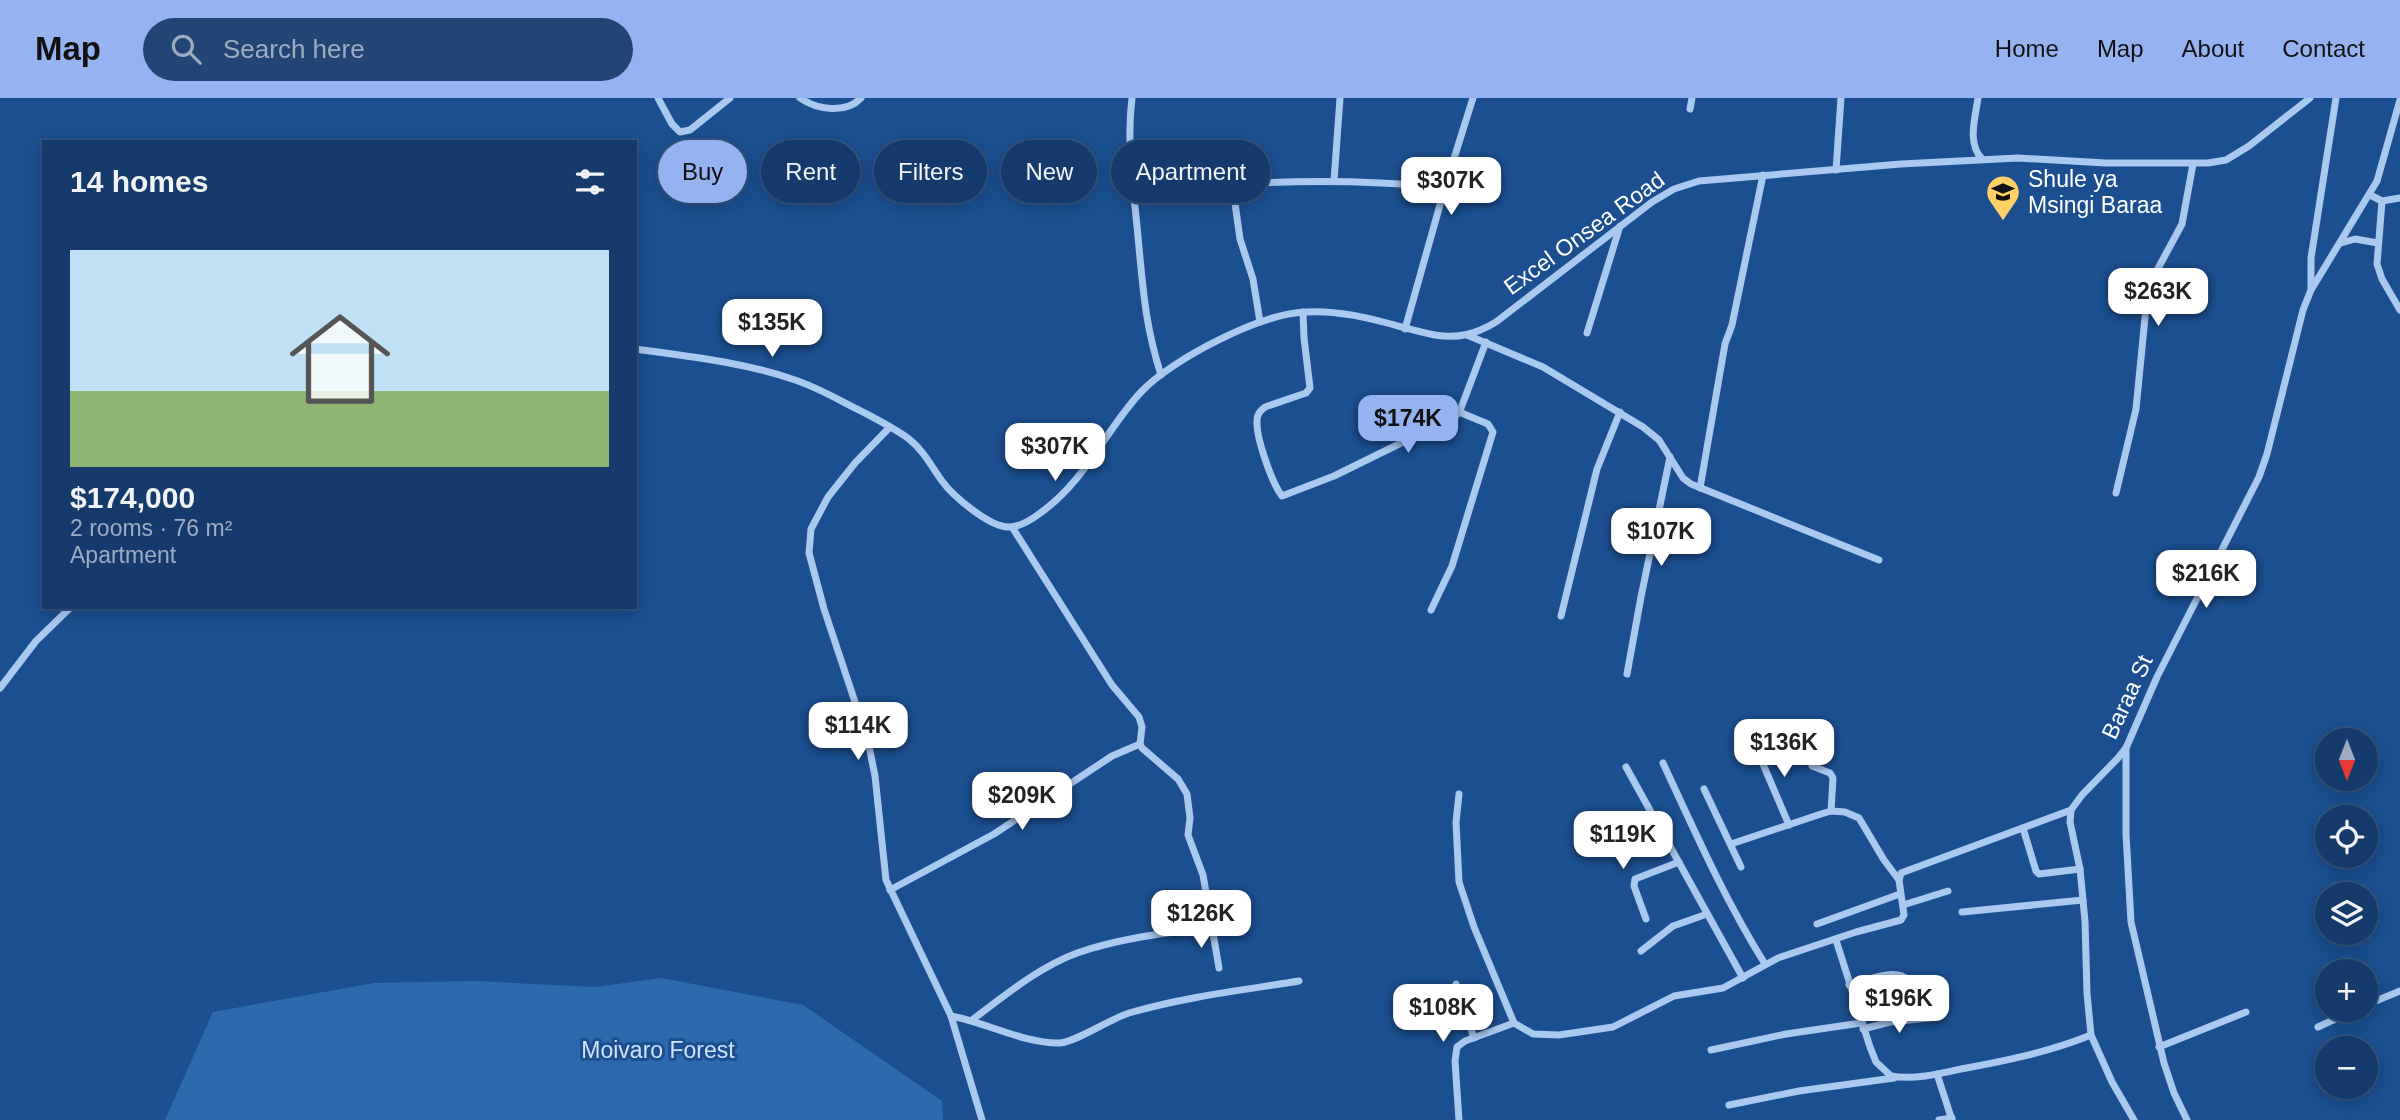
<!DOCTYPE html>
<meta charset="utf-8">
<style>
body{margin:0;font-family:Arial,sans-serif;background:#214673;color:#f1f3f6;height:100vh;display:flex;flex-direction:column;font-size:26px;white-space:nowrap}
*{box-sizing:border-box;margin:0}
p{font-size:23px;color:#9dadc1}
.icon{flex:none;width:38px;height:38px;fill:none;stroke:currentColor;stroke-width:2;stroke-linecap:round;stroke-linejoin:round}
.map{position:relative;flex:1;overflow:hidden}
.panel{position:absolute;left:42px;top:42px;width:595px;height:469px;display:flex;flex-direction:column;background:#143b6b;border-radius:0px;box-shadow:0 4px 18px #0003,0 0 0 2px #33557e}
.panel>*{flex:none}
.hud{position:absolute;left:658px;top:42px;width:665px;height:63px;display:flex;gap:14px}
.needle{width:46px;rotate:180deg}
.tools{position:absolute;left:2315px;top:630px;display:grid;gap:14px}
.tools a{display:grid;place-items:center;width:63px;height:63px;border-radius:50%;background:#143b6b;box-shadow:0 4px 18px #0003,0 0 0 2px #33557e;font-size:35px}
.price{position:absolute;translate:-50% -60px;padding:0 16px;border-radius:14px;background:#fff;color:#222;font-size:23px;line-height:46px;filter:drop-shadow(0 2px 4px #0008)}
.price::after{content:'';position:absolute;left:50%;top:42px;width:21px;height:16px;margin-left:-10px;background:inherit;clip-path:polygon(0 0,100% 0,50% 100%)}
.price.active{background:#95b2f1;color:#111}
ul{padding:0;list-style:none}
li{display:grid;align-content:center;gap:14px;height:371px;padding:0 28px}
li+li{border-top:2px solid #33557e}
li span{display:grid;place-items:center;height:217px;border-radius:0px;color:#555}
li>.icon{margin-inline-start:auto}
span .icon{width:126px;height:126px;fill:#fffc;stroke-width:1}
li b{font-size:30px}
h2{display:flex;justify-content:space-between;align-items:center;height:84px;padding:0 28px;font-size:30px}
.tag{padding:0 24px;border-radius:32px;background:#143b6b;box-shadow:0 4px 18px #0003,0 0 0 2px #33557e;font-size:24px;line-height:63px}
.tag.active{background:#95b2f1;color:#111}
header{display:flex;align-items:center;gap:42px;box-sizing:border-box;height:98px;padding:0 35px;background:#95b2f1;color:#111}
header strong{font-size:33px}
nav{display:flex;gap:38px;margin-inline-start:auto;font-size:24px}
.search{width:490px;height:63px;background:#214673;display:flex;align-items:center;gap:18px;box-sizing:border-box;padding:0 24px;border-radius:38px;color:#9dadc1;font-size:26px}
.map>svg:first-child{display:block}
.green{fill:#2e69ad}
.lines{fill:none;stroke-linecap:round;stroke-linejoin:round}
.street{stroke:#a9c9ee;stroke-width:7}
.labels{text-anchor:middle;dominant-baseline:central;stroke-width:6;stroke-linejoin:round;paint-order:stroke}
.poi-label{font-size:23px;fill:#fff;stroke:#1b4f8f;text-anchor:start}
.street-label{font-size:23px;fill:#fff;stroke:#1b4f8f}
.park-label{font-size:23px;fill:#cfe3fa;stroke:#1b4f8f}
</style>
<header>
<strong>Map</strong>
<div class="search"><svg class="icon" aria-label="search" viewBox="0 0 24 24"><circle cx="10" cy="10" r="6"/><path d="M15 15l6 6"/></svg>Search here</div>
<nav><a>Home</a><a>Map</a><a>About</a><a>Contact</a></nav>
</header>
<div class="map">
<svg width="2400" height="1022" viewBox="0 0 2400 1022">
<rect width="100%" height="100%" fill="#1b4f8f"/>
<!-- green -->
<polygon class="green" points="661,880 803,907 942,1003 943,1022 165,1022 213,914 374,885 474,883 595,889"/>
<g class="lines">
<!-- street -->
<g class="street">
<polyline points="658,0 672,26 680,34 690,32 730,0"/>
<path d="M800,0C817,12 846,16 861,0"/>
<path d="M1132,0C1126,47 1134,92 1138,139C1143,190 1145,227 1161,277"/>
<path d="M1978,0C1975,21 1967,45 1982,61"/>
<polyline points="1690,11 1692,0"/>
<polyline points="1228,55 1240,141 1253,181 1260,224"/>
<polyline points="1836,72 1841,0"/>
<polyline points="1334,83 1340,0"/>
<path d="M1232,87C1303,81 1374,83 1445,89"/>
<polyline points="2370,97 2382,103 2400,100"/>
<polyline points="2382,103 2377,166 2382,181 2400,212"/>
<polyline points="2341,145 2355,141 2378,145"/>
<polyline points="2311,190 2311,160 2336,0"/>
<path d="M1303,214L1304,240L1310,290L1306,295L1265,309C1260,313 1257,316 1257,323C1256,340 1272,385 1282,398L1334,378L1456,318L1461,310L1486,244"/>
<polyline points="1405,231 1445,89 1473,0"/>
<polyline points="1587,235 1620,128"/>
<polyline points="1467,237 1543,269 1643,329 1659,342 1683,380 1691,386 1879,462"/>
<path d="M635,251C687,258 742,264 792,281C815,288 837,301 859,312C876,321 894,330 909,341C924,353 931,368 942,383C953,398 991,431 1011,429C1021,428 1031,422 1039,416C1087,382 1103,335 1141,294C1172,261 1260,216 1305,214C1350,211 1392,228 1435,237C1458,241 1476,236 1496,224L1652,104L1674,91L1699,83L1901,66L2018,60L2106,65H2208L2226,62L2249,48L2310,0"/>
<polyline points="890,329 855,365 828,399 811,431 809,455 824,511 868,643 875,678 886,782 951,918 982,1022"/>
<polyline points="1700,390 1725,246 1732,227 1763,77"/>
<polyline points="2116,395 2136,311 2148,189 2182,126 2193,66"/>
<polyline points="1012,429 1112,587 1139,619 1142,629 1140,646 1142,650 1178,681 1187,696 1190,720 1188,737 1203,777 1219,870"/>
<polyline points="1431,512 1452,468 1493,334 1488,326 1459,314"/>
<polyline points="1561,518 1597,371 1620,314"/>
<polyline points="1627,576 1641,499 1670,359"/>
<polyline points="0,590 36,543 71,509"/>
<polyline points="1812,640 1812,668 1830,675 1833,680 1831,713"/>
<polyline points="1754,645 1789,727"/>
<polyline points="2126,650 2126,736 2131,824 2164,965 2174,995 2187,1022"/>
<path d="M1663,665C1695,734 1725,802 1765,866"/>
<polyline points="1626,669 1743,880"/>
<polyline points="1704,691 1741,769"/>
<polyline points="1459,696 1456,724 1459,784 1474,829 1514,925 1533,936 1559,937 1613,929 1674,898 1723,890 1778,860 1856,834 1901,822 1904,817 1899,782 1901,775 2071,712"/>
<polyline points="2023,730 2036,773 2039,776 2080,771"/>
<polyline points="1731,746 1821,716 1831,713 1845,714 1859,720 1884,762 1899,782"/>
<polyline points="890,792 994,736 1112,658 1140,646"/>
<polyline points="1903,807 1948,793"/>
<polyline points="1962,814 2083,802"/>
<polyline points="1646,821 1634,788 1635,781 1679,764"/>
<polyline points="1817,826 1900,796"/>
<path d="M1836,842L1870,949L1876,964L1891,978C1913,982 1939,976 1961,971C2005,963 2049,954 2091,937"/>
<polyline points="1641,853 1673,828 1707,816"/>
<polyline points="1456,886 1474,940"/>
<path d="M1849,887C1866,883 1895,869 1908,882"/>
<polyline points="2366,907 2400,893"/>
<path d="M951,918C985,924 1025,946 1060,945C1076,944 1110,921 1129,915C1184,899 1243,892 1299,883"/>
<path d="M972,922C1004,898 1039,869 1077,855C1120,840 1167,835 1211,829"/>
<polyline points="2318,929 2355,912"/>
<polyline points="1863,931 1890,924 1929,920"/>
<polyline points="2159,949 2246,914"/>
<polyline points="1711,952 1786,936 1861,925"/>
<polyline points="1937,976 1952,1022"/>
<polyline points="1729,1007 1799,993 1894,980"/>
<polyline points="1459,1022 1455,963 1457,949 1465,943 1514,925"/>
<polyline points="1939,1022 1952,1020"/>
<polyline points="2134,1022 2112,984 2091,937 2087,895 2085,823 2080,771 2070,724 2071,712 2082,697 2118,660 2126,650 2157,579 2259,379 2267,356 2303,212 2311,192 2377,83 2400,2"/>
</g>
</g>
<!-- icons -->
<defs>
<g id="school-pin" transform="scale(1.75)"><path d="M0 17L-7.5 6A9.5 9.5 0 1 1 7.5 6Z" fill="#ffd166" stroke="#1b4f8f"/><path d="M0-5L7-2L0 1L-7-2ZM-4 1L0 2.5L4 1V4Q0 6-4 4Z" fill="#111"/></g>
</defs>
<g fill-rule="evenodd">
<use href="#school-pin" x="2003" y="94"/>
</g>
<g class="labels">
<!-- poi labels -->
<g class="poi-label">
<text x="2028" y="81">Shule ya<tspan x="2028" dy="26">Msingi Baraa</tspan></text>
</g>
<!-- street labels -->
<g class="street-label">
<text transform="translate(1584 135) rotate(-36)">Excel Onsea Road</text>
<text transform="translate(2127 599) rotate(-65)">Baraa St</text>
</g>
<!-- park labels -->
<g class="park-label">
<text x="658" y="952">Moivaro Forest</text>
</g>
</g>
</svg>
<div class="tools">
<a><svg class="needle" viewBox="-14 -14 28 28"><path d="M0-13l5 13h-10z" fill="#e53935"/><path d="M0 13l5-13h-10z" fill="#9dadc1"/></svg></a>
<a><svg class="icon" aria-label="locate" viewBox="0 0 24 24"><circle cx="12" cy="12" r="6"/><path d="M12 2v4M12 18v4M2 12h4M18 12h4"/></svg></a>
<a><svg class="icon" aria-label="layers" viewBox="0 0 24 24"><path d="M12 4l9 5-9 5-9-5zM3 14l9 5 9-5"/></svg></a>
<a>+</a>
<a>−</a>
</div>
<b class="price" style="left:1451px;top:119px">$307K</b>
<b class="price" style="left:2158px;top:230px">$263K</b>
<b class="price" style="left:772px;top:261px">$135K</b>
<b class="price active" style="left:1408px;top:357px">$174K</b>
<b class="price" style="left:1055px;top:385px">$307K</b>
<b class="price" style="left:1661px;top:470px">$107K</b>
<b class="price" style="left:2206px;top:512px">$216K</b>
<b class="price" style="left:858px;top:664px">$114K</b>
<b class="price" style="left:1784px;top:681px">$136K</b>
<b class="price" style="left:1022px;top:734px">$209K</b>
<b class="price" style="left:1623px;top:773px">$119K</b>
<b class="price" style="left:1201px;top:852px">$126K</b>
<b class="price" style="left:1899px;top:937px">$196K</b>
<b class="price" style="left:1443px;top:946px">$108K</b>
<div class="hud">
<a class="tag active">Buy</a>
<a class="tag">Rent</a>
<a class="tag">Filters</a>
<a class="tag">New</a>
<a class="tag">Apartment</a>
</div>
<section class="panel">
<h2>14 homes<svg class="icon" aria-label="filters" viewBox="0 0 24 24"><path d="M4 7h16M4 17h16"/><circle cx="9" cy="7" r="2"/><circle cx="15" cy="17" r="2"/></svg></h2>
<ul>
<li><span style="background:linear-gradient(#bfe0f5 65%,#8fb573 0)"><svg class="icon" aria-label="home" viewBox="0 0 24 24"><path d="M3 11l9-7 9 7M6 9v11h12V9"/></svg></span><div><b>$174,000</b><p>2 rooms · 76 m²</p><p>Apartment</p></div></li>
</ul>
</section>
</div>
